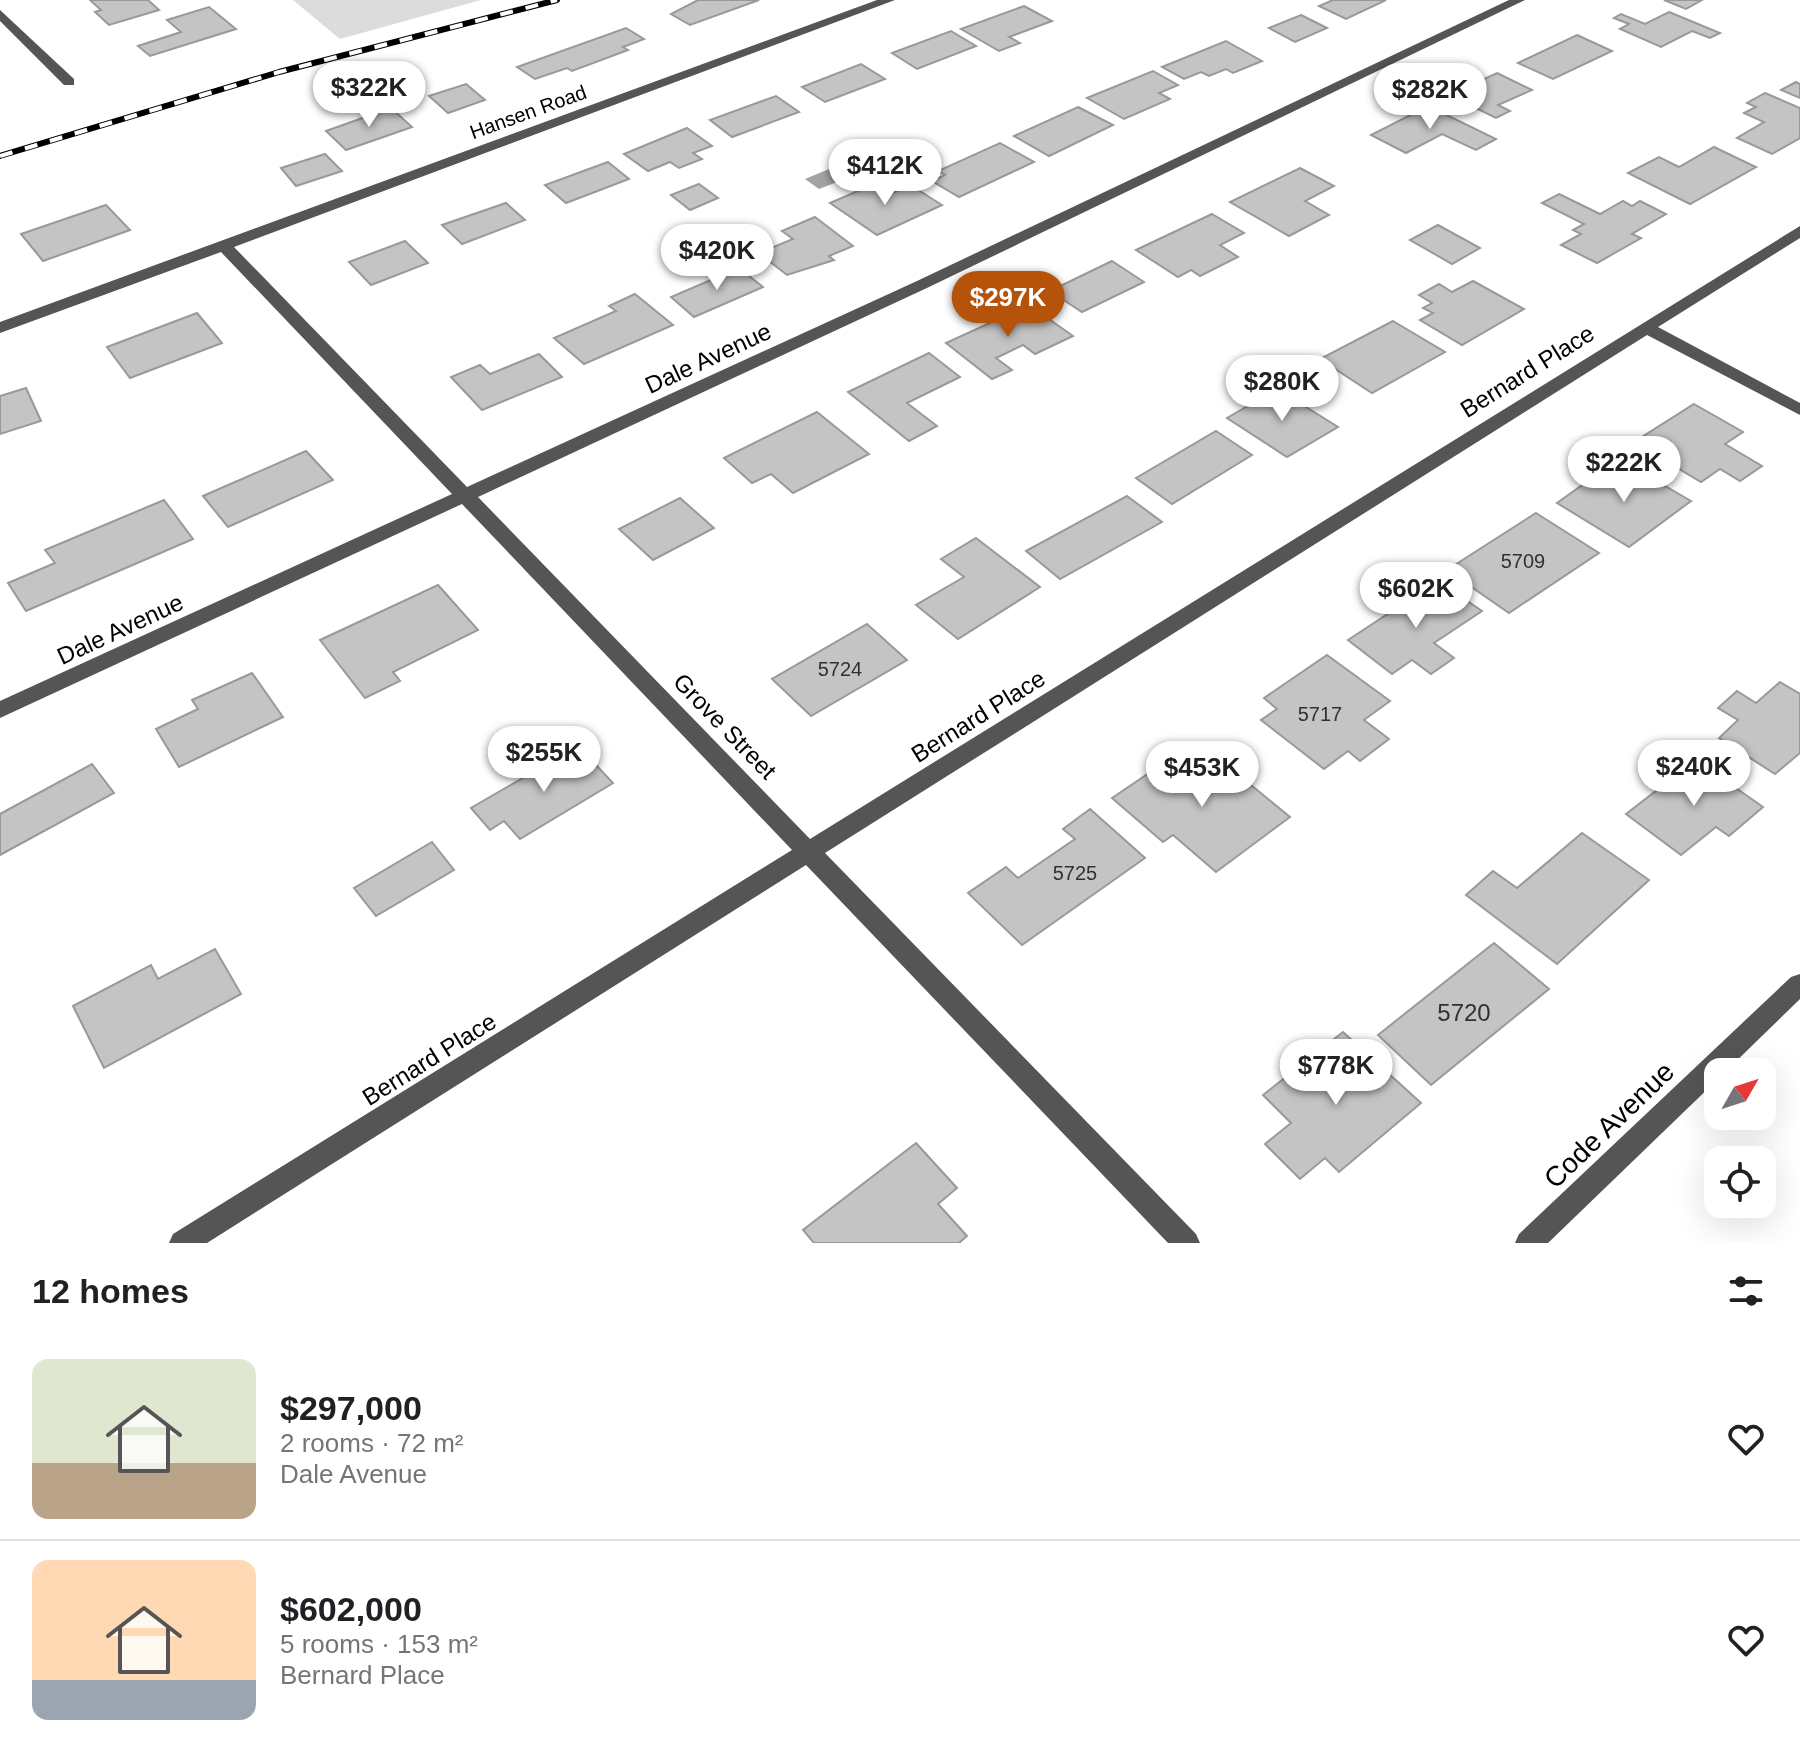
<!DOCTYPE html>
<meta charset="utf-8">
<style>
body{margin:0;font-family:Helvetica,sans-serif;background:#f2f2f2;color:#202124;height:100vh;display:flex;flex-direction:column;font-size:30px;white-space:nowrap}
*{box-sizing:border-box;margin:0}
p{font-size:26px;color:#757577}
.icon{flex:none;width:44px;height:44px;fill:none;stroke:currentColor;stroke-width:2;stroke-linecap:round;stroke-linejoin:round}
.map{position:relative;height:1243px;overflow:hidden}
.drawer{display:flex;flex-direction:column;background:#fff;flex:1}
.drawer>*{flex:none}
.needle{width:52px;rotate:51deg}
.tools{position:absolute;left:1704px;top:1058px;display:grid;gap:16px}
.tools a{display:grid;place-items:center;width:72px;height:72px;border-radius:16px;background:#fff;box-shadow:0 8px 32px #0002;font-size:40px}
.price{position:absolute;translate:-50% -68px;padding:0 18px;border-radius:28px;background:#fff;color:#222;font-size:26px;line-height:52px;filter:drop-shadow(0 2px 4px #0008)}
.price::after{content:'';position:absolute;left:50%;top:48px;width:24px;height:18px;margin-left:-12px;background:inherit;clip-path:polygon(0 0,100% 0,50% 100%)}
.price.current{background:#b45309;color:#fff}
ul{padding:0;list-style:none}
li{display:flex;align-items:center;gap:24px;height:200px;padding:0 32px}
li+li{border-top:2px solid #e0e0e0}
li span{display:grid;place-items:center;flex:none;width:224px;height:160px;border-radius:16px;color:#555}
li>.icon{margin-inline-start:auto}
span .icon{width:96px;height:96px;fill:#fffc;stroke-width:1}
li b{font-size:34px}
h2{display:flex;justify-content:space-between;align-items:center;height:96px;padding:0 32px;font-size:34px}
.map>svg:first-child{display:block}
.green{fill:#dcdcdc}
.water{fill:#a3a3a3}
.building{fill:#c4c4c4;stroke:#999;stroke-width:2}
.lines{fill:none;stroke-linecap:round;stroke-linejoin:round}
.minor{fill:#555;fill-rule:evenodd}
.rail-casing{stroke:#000;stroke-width:6}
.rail{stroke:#fff;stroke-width:4;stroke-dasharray:13;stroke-linecap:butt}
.labels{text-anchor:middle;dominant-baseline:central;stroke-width:8;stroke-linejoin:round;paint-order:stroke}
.far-street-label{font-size:20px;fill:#000;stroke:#fff}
.number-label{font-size:20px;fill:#313131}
.street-label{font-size:24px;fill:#000;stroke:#fff}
.near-number-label{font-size:24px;fill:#313131}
.near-street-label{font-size:28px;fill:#000;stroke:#fff}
</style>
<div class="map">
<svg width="1800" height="1243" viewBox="0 0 1800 1243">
<rect width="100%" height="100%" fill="#fff"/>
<!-- green -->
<polygon class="green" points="293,0 481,0 340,39"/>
<!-- water -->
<polygon class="water" points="846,162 861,173 819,189 805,179"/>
<!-- building -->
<g class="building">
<polygon points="90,0 148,0 159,10 109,25 95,12 101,10"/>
<polygon points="698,0 759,0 690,25 671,14"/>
<polygon points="1333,0 1386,0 1346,19 1319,6"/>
<polygon points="1664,0 1702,0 1686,9"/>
<polygon points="1024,6 1052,21 1009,37 1020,43 999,51 961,29"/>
<polygon points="209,7 236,29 150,56 138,46 181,32 167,20"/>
<polygon points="1669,12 1720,33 1710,38 1692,31 1661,47 1620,29 1629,24 1614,18 1621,14 1645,24"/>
<polygon points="1301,15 1327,28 1295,42 1269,28"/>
<polygon points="626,28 644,39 623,47 628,50 572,71 567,68 535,79 517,67"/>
<polygon points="951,31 976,46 917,69 892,53"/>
<polygon points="1577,35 1612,51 1553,79 1518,63"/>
<polygon points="1226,41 1262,61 1233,73 1226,69 1209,76 1201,72 1184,79 1162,67"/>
<polygon points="861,64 885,79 825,102 802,87"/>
<polygon points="1153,71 1178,85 1159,93 1170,99 1124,119 1087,98"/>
<polygon points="1497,73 1532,90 1498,105 1510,111 1496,118 1449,95"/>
<polygon points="1796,82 1800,84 1800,98 1781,90"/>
<polygon points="466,84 485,100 448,113 429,96"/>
<polygon points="1765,93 1800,108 1800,138 1772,154 1737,138 1764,122 1744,113 1756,107 1747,103"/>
<polygon points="776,96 799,112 732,137 710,120"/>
<polygon points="1428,106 1496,139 1476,150 1442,134 1406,153 1371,135"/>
<polygon points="1078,107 1113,125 1049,156 1014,136"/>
<polygon points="391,108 412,127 346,150 326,131"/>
<polygon points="687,128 712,146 693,153 702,159 679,168 670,162 648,171 624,154"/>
<polygon points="1000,143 1034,162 959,197 932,181 945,175 938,171"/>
<polygon points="1714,147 1756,167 1690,204 1628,173 1659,157 1679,167"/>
<polygon points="325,154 342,171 296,186 281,168"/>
<polygon points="608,162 629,179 566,203 545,185"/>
<polygon points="1300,168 1334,186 1305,201 1329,215 1289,236 1230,202"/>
<polygon points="699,184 718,198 690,210 671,195"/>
<polygon points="872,185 888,195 910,185 942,205 877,235 830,203"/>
<polygon points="1559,194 1600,214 1623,201 1632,206 1640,201 1666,214 1632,234 1641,238 1597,263 1561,245 1581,234 1573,230 1584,224 1542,203"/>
<polygon points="506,203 525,220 462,244 442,225"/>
<polygon points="106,205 130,230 43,261 21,234"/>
<polygon points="1212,214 1244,233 1220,245 1238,257 1200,276 1191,270 1178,277 1136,250"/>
<polygon points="815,217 853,246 829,256 834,260 787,275 759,253 793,239 782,231"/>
<polygon points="1438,225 1480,248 1452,264 1410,240"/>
<polygon points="405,241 428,263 371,285 349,262"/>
<polygon points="1112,261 1144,282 1082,312 1050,291"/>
<polygon points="739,268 763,287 694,317 671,297"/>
<polygon points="1473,281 1524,309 1462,345 1420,320 1433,313 1423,308 1432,303 1419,295 1439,284 1452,292"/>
<polygon points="635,294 673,325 584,364 554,338 616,311 609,306"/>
<polygon points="1029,305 1073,336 1035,354 1023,345 996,358 1012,370 992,379 946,343"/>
<polygon points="197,313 222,343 130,378 107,347"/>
<polygon points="1393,321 1445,352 1372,393 1320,359"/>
<polygon points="929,353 960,377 907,403 937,426 909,441 848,392"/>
<polygon points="539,354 562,377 482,410 451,377 480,365 490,374"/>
<polygon points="26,388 41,421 0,434 0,396"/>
<polygon points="1277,389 1338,427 1287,457 1227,418"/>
<polygon points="1694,404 1743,432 1725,444 1762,466 1740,481 1720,469 1701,482 1634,442"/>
<polygon points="817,412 869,454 793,493 771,474 752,483 724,458"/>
<polygon points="1216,431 1252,455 1172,504 1136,478"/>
<polygon points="306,451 333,480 228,527 203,496"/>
<polygon points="1612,464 1637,479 1644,474 1691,501 1629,547 1557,503"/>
<polygon points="1127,496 1162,522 1060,579 1026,551"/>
<polygon points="680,498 714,528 653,560 619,529"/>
<polygon points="164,500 193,539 26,611 8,583 55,563 45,550"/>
<polygon points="1536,513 1599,553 1509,613 1447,570"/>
<polygon points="976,538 1040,587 958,639 916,605 964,577 941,559"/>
<polygon points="1438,581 1482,611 1434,643 1454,658 1431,674 1412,660 1392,674 1348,640"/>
<polygon points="438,585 478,630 393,672 400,681 365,698 320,640"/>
<polygon points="867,624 907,660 811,716 772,679"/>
<polygon points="1327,655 1390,701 1364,720 1389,739 1360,761 1348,751 1324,769 1261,720 1277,709 1264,698"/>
<polygon points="252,673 283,717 179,767 156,729 198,709 192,700"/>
<polygon points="1780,682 1800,694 1800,753 1775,774 1719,738 1738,720 1718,708 1737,691 1756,703"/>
<polygon points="578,746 613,783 520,839 504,821 490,830 471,808"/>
<polygon points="1177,754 1198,771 1218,758 1290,817 1216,872 1173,835 1163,842 1112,798"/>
<polygon points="1696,760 1763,807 1729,836 1716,827 1681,855 1626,814"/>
<polygon points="92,764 114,793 0,855 0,814"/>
<polygon points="1090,809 1145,858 1022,945 968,893 1006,867 1018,878 1075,839 1063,829"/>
<polygon points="1582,833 1649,880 1557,964 1466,895 1493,871 1517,888"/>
<polygon points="432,842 454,870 376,916 354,888"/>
<polygon points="1494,943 1549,989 1431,1085 1378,1035"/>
<polygon points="215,949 241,994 104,1068 73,1006 151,965 158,979"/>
<polygon points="1343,1032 1421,1103 1339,1172 1325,1158 1300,1179 1265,1144 1291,1123 1263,1095"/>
<polygon points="916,1143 957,1188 938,1204 967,1236 959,1243 814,1243 803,1230"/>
</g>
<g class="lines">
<!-- minor -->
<g class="minor">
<polygon points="877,0 895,0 234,247 467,487 917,281 1509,0 1525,0 929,287 478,497 810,839 1800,226 1800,238 1658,327 1800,403 1800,415 1647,335 825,853 1196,1234 1200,1243 1168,1243 806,865 207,1243 169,1243 173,1234 792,850 462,504 0,718 0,701 452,494 221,252 0,333 0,322"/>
<polygon points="0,10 74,79 74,85 64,85 0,21"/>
<polygon points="1800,974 1800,999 1725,1072 1718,1072 1718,1079 1548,1243 1515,1243 1519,1234 1791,977"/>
</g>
<!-- rail casing -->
<g class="rail-casing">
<polyline id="rail" points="0,156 279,72 557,0"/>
</g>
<!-- rail -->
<use href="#rail" class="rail"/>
</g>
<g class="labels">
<!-- far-street labels -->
<g class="far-street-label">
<text transform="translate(528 112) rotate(-20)">Hansen Road</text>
</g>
<!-- number labels -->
<g class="number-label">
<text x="1523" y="561">5709</text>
<text x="840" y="669">5724</text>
<text x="1320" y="714">5717</text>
<text x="1075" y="873">5725</text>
</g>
<!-- street labels -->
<g class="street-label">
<text transform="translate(708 358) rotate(-25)">Dale Avenue</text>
<text transform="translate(1527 371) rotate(-32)">Bernard Place</text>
<text transform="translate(120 629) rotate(-25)">Dale Avenue</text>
<text transform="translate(978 716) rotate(-32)">Bernard Place</text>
<text transform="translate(725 726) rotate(46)">Grove Street</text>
<text transform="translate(429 1059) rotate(-32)">Bernard Place</text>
</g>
<!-- near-number labels -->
<g class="near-number-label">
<text x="1464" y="1012">5720</text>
</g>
<!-- near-street labels -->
<g class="near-street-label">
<text transform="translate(1609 1125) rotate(-44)">Code Avenue</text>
</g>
</g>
</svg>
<div class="tools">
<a><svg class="needle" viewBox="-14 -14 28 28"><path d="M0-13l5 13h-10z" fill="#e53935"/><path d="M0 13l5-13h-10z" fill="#757577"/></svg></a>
<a><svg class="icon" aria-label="locate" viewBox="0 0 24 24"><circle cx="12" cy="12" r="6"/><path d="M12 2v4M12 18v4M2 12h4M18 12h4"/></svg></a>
</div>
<b class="price" style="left:369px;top:129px">$322K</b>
<b class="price" style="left:1430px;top:131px">$282K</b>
<b class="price" style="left:885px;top:207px">$412K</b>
<b class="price" style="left:717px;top:292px">$420K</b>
<b class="price current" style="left:1008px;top:339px">$297K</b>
<b class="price" style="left:1282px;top:423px">$280K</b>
<b class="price" style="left:1624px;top:504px">$222K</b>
<b class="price" style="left:1416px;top:630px">$602K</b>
<b class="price" style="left:544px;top:794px">$255K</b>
<b class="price" style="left:1694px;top:808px">$240K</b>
<b class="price" style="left:1202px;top:809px">$453K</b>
<b class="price" style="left:1336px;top:1107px">$778K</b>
</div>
<section class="drawer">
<h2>12 homes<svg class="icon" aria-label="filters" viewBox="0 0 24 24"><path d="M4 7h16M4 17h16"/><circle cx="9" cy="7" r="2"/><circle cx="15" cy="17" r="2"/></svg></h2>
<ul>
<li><span style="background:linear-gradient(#dfe7d0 65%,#b9a48a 0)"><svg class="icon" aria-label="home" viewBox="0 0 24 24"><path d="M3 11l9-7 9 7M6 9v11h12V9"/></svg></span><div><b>$297,000</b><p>2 rooms · 72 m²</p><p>Dale Avenue</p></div><svg class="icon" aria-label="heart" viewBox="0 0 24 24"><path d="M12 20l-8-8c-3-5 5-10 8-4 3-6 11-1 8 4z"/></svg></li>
<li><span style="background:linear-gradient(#ffd9b3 75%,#9aa5b1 0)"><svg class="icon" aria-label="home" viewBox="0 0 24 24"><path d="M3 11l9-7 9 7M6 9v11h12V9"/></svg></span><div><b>$602,000</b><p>5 rooms · 153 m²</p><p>Bernard Place</p></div><svg class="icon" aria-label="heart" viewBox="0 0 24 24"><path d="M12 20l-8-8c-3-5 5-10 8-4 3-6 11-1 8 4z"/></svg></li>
</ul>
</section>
